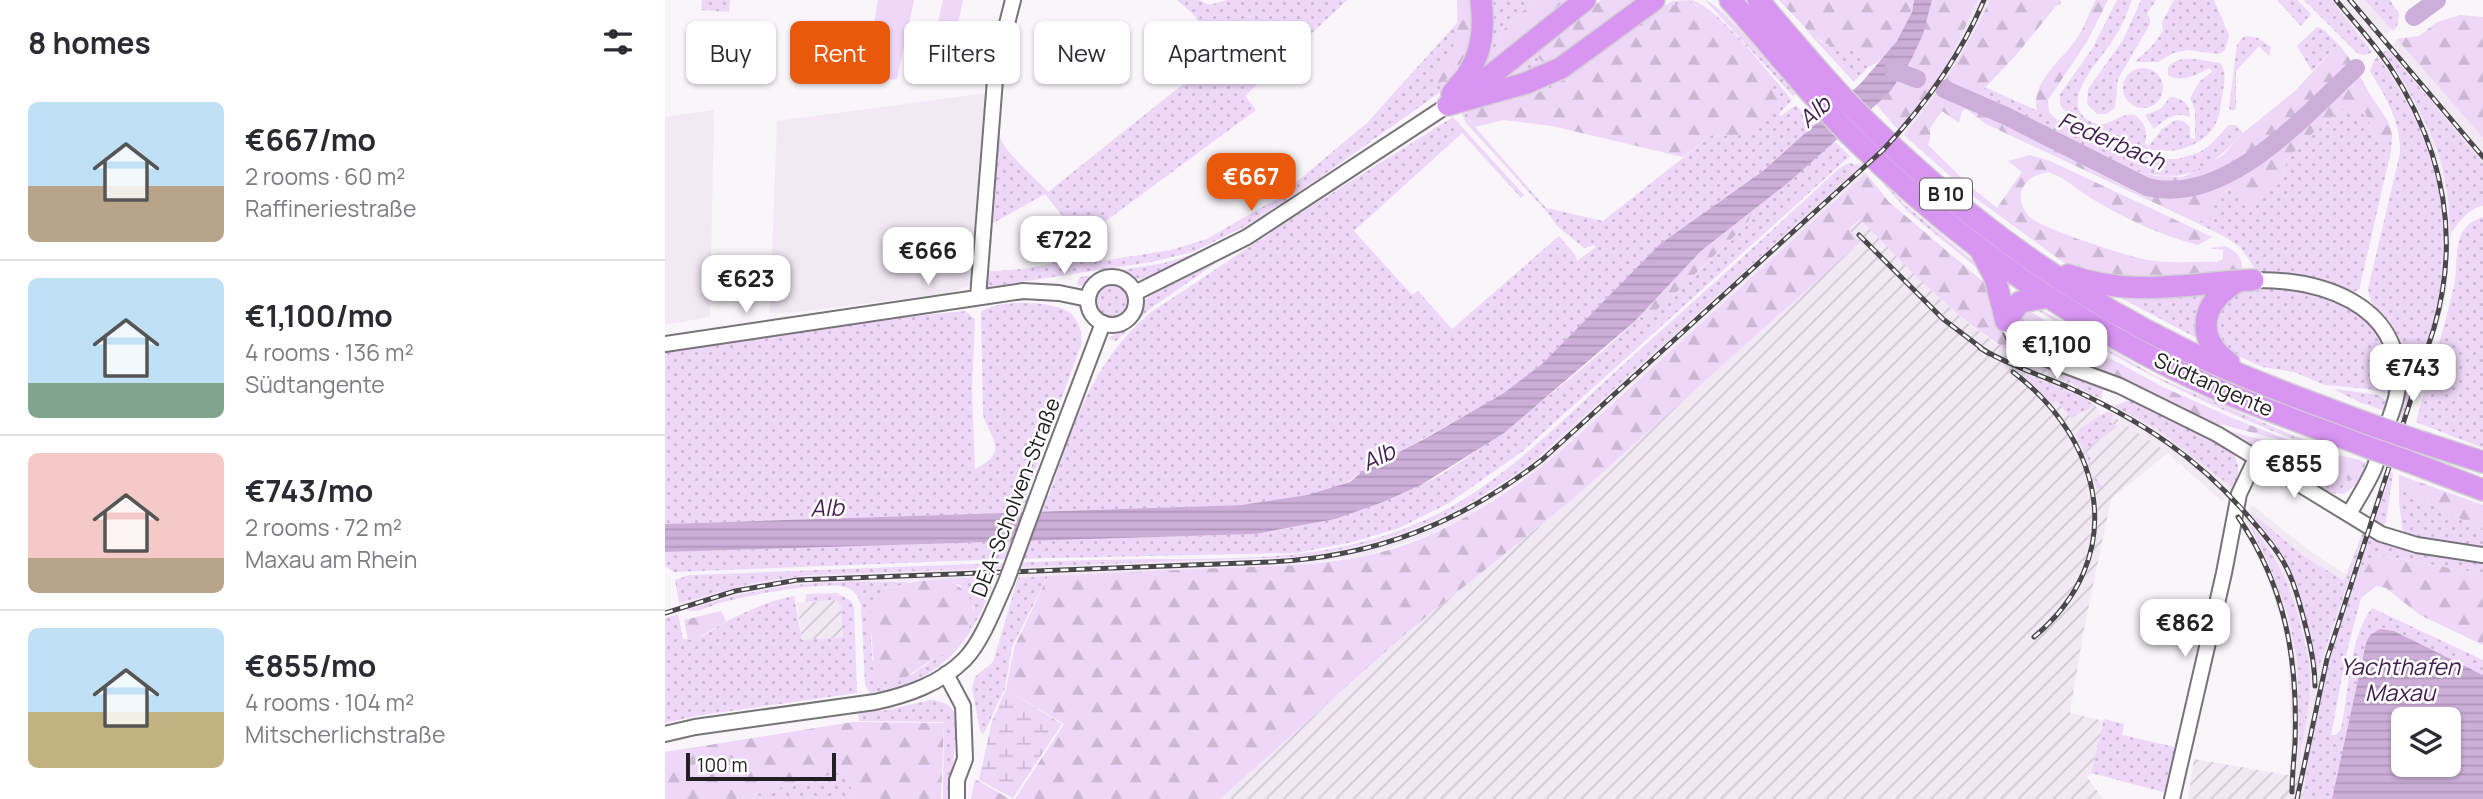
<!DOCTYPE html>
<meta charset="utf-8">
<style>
body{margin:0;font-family:Manrope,sans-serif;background:#f7f7f7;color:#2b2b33;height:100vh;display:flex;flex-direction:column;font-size:26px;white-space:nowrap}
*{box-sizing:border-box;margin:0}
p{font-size:23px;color:#7c7c81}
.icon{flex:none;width:38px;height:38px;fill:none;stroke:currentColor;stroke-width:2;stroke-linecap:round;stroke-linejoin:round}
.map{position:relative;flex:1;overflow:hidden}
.drawer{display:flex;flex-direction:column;background:#fff;width:665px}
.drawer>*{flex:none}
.guide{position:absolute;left:21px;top:21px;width:665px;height:63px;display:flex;gap:14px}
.buttons{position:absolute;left:1726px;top:707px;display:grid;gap:14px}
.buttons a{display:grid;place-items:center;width:70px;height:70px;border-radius:10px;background:#fff;box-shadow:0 2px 5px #0004;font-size:35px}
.scale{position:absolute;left:21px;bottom:18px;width:150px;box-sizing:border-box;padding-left:7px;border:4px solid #222022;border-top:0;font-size:19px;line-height:24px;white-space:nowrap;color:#222022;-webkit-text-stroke:5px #fff;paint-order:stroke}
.price{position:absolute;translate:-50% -60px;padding:0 16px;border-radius:14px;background:#fff;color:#222;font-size:23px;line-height:46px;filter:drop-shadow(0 2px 4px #0008)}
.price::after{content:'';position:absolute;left:50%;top:42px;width:21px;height:16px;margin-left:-10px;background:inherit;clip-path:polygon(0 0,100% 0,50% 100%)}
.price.active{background:#ea580c;color:#fff}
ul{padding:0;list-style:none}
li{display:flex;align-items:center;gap:21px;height:175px;padding:0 28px}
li+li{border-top:2px solid #e1e1e2}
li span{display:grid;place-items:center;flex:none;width:196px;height:140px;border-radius:10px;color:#555}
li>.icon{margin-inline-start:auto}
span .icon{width:84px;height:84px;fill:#fffc;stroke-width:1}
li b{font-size:30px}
h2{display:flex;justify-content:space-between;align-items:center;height:84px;padding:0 28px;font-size:30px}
.pill{padding:0 24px;border-radius:10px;background:#fff;box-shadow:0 2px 5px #0004;font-size:24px;line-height:63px}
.pill.active{background:#ea580c;color:#fff}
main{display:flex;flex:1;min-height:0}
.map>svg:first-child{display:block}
.built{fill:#f2e9f5}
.industrial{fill:url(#industrial-furrows)}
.grass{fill:url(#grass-dots);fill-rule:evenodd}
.forest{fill:url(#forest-firs)}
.wetland{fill:url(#wetland-marsh)}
.garden{fill:#eed7f8}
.water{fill:url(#water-rules);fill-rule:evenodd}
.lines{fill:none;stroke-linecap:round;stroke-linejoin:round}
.river{stroke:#ccaed8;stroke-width:18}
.minor-casing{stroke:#777478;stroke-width:18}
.highway-casing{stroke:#d3d2d3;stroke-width:24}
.minor{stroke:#fff;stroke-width:14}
.highway{stroke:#d895f2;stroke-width:21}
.tram{stroke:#4a484b;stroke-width:2}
.rail-casing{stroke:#4a484b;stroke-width:5}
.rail{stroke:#fff;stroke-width:2.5;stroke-dasharray:8;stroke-linecap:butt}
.minor-bridge-casing{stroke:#777478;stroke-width:18;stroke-linecap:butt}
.highway-bridge-casing{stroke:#d3d2d3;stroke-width:24;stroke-linecap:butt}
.minor-bridge{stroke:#fff;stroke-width:14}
.highway-bridge{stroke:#d895f2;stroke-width:21}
.labels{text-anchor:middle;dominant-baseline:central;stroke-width:5;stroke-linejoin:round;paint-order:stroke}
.shield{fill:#fff;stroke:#646364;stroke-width:2}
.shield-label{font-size:19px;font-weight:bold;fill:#222022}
.street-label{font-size:21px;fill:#222022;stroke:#fff}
.water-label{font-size:23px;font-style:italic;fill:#431e50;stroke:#fff}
</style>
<main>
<section class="drawer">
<h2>8 homes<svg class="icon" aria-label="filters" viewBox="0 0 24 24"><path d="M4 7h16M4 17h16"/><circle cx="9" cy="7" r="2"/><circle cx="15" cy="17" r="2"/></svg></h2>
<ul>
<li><span style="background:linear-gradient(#bfe0f5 60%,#b9a48a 0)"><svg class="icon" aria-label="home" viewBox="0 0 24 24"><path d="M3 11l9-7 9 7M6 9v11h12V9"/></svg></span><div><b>€667/mo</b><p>2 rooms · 60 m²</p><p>Raffineriestraße</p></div></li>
<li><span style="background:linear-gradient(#bfe0f5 75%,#7fa58c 0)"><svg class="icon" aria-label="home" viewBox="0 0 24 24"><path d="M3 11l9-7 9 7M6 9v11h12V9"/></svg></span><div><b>€1,100/mo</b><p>4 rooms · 136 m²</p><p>Südtangente</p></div></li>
<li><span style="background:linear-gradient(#f6c9c9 75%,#b9a48a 0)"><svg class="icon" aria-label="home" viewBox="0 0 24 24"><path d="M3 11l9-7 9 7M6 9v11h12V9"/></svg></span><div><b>€743/mo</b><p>2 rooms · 72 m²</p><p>Maxau am Rhein</p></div></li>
<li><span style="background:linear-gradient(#bfe0f5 60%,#c2b280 0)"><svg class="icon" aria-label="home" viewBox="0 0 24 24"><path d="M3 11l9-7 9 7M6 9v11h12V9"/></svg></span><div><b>€855/mo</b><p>4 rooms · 104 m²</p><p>Mitscherlichstraße</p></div></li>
</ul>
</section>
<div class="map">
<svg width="1818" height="799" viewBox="0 0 1818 799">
<defs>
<pattern id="industrial-furrows" width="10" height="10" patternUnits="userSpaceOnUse" patternTransform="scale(1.75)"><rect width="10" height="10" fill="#f2e9f5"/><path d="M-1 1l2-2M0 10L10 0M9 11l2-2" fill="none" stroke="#cfc8d2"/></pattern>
<pattern id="grass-dots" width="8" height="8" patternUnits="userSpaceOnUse" patternTransform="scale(1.75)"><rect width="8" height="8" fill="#eed7f8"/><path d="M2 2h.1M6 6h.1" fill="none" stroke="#ccb8d4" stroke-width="1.8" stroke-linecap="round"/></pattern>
<pattern id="forest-firs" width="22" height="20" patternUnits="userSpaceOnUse" patternTransform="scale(1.75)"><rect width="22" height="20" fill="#eed7f8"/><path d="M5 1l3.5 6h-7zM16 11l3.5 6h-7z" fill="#ccb8d4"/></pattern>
<pattern id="wetland-marsh" width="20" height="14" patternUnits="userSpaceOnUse" patternTransform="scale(1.75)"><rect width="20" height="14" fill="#eed7f8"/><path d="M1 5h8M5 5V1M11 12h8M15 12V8" fill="none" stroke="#ccb8d4"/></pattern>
<pattern id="water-rules" width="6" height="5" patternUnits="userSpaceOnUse" patternTransform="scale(1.75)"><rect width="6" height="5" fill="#ccaed8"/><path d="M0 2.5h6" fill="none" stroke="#af95b9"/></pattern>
</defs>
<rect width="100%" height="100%" fill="#f9f5fa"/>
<!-- built -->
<g class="built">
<polygon points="1313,0 1325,0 1310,33 1271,96 1240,133 1234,128 1271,82 1285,59"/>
<polygon points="1666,0 1700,0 1726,29 1705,48"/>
<polygon points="1732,39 1818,138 1818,163 1722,49"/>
<polygon points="1718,52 1756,110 1765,131 1783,191 1786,234 1781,295 1775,319 1708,524 1703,520 1738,417 1772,306 1779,248 1777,217 1766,158 1751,117 1713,57"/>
<polygon points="323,93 307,285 283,293 133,312 105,313 112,121"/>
<polygon points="49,110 45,317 0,325 0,117"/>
<polygon points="1195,166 1201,173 882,462 802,517 756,538 702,555 620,567 353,578 153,583 94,590 21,610 14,603 88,583 145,575 629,557 691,547 753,528 826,492 871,459"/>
<polygon points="1449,406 1492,429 1520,449 1568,488 1564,495 1557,501 1551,496 1503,453 1442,411"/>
<polygon points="1587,505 1646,552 1682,575 1679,581 1661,571 1613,537 1588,515 1611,545 1629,580 1642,627 1650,669 1653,670 1701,530 1705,533 1663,660 1649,715 1641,778 1624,774 1626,739 1623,648 1617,622 1602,577 1588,547 1577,531 1579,519 1603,562 1623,615 1632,661 1636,747 1645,694 1644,660 1640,640 1614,565 1604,548 1580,518"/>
</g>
<!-- industrial -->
<g class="industrial">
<polygon points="1196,219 1275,299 1303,323 1330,343 1354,352 1427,394 1424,402 1430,405 1438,418 1444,422 1448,416 1503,453 1446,499 1418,634 1405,713 1439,721 1426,773 1422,777 1438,799 555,799 745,630 909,498 1194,242 1184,229"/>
<polygon points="170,600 176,606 179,637 137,640 132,603"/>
<polygon points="1529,759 1641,778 1639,796 1646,799 1523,799"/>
</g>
<!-- grass -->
<g class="grass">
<polygon points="37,0 65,0 64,12 36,10"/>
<path d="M352,0H357C350,28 324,122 338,144C350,161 369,177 383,192L552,57L530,16L512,0H534L544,5L562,0H682L580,96L591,110L423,234L436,261L506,250L542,239L611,199L702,123L792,23C793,41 786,59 771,71L776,84L785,76H791L774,93L653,179L579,227L528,252L486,262L324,287L319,281L333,86ZM380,194L423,248C396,265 355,271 324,271L328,223Z"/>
<polygon points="821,0 871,0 847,20 836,33 828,53 843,49 815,72"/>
<polygon points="968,0 981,0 908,54 830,85 870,55 874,59 918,40"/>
<path d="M1027,0C1055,9 1105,75 1127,100L1114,114L1116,116L1131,105L1149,126L1098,171L995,244L877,364L840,393L691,476C673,495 604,502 577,505L0,524V352L211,320L300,311L310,319L307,391L310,469C345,452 326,440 318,415L316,312C332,299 385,301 402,311C413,316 418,334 416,345L361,496H384C408,426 426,363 485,313L626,219L788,117L859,195L856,198L797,133L689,231L747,295L753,291L787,329L894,236L911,256L912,261L931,247L929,245L919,248L892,226L883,213L801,123L797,114L803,112L804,120L881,208L938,221L1047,135C1079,137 1096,132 1115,105C1100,64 1065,30 1030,4L892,85L879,91L852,98L900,77L997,7L1008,1Z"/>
<path d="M1040,0C1059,6 1114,75 1130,94L1128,96Z"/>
<path d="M1452,0H1467C1462,14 1456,28 1448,40C1436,60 1388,106 1429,123C1444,129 1455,111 1470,115C1481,124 1483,131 1480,144L1484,146L1497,129L1511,120L1518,121L1525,127V138L1530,139V110L1525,98L1535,81L1547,72L1545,68C1531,74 1518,84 1503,75V68C1514,52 1538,61 1555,63C1564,72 1557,92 1556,104C1554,121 1547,135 1531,143C1491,166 1441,133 1404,115L1395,105V94L1427,49Z"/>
<polygon points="1476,0 1491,0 1482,14 1485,18 1485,24 1453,79 1450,108 1441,114 1432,114 1422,104 1423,89 1458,40"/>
<polygon points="1509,0 1549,0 1564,35 1560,50 1554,54 1523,50 1508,53 1493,62 1470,62 1487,46 1498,31 1497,22"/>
<polygon points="1612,0 1632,0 1646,14 1636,26"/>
<polygon points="1639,0 1666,0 1707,52 1700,55 1692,53"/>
<polygon points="1700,0 1725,0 1734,14 1732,27 1728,31"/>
<polygon points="1652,27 1659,30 1673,44 1647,71 1632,46"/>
<polygon points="1141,30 1156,42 1188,50 1203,67 1189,82"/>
<polygon points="1582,36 1593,38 1606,47 1604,56 1594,46 1571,71 1571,109 1567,111 1564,108 1572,45 1577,38"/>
<path d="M1722,49L1818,163V205C1802,210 1795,220 1786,234C1783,219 1785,204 1782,190C1774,139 1748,94 1718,52Z"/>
<path d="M1713,57C1768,134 1792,211 1772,306C1764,344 1749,382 1737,419L1732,417C1747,390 1741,353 1725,327C1713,309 1708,313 1703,289L1735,153C1736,121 1721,98 1705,71L1709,60Z"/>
<circle cx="1478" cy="88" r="20"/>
<path d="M1320,87L1446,144L1489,159H1513L1535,152L1544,146L1564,125H1571L1578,133C1540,173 1521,184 1466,170L1320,96L1317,90Z"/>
<path d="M1505,97C1518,98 1525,104 1525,117C1509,111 1500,119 1489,129L1480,115L1496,109Z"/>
<path d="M1683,104L1700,111L1711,141L1727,135L1726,151L1694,290L1685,293C1653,278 1629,275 1593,273L1576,248L1562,238L1528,221L1545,220L1551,198L1567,187L1582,206L1615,183L1622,160L1643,137Z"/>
<path d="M1169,141L1185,156L858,451L784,503L734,528L688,542L631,553L339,559L9,572L0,566V552L591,534C648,525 702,511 754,486C787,471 815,448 843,427C888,393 934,357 974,317H978L1033,272L1082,224L1087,211L1124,182Z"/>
<path d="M1183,163L1197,165L871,459C796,516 723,546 629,557L145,575L88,583L14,603L10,580L24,575C159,570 295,564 430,560C545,556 652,569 760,520C832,488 891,426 948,374C1023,306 1099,239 1172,170Z"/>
<polygon points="1206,169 1240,205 1316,267 1323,277 1242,211"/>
<path d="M1818,217V448L1751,422C1763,377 1779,332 1789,286C1793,269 1789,249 1797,233C1802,224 1809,220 1818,217Z"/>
<path d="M540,251C521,261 497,277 475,279C463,279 454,271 443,273C432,275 425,284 414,286L412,283L415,277L499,263Z"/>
<polygon points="554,261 486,308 451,341 443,339 468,321 480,300 488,294"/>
<circle cx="447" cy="301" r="17"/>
<polygon points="1555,285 1539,342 1443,291"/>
<path d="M1619,288C1672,296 1742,326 1725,394L1704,389L1660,385L1629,372L1598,367L1557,349L1548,334L1553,304L1580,289Z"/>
<path d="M1367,307L1379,311L1492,377L1639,440C1623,440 1600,427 1584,421C1508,389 1437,351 1367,307Z"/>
<polygon points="1354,352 1434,384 1438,389 1436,399 1352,355"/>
<polygon points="1356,373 1410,394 1430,405 1406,418 1392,401 1387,404"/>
<polygon points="1671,389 1713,395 1723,402 1720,411 1694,402 1670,390"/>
<path d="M1467,399L1563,446C1574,460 1577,471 1568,488L1492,429L1449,406Z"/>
<polygon points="1442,411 1449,415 1445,422 1452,427 1420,450 1425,457 1426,471 1437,487 1432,489 1420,453 1411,435 1415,429"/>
<polygon points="1565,431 1579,435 1633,471 1671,474 1693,483 1679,494 1666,493"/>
<polygon points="1726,472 1728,473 1721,522 1718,526 1708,524"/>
<polygon points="1734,475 1737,476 1737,490 1818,530 1818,551 1752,540 1738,535 1734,502"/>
<path d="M1584,511L1639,556L1679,581L1699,529L1701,530L1653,670L1650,669C1642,627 1636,581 1610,545C1602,534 1592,523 1584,511Z"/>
<path d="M1580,518C1612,555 1625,583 1637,631C1641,646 1645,662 1645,678C1646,703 1640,728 1635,753L1632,661L1623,615L1603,562Z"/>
<polygon points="1705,533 1818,559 1818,574 1714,555 1706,560 1697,575 1692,575"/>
<polygon points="383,576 347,647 340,688 318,735 315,730 307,688 310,677 328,662 353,578"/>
<path d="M331,577C304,646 281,679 205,693L200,685L196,605C194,598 190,591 183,588C163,579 81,596 58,602C46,605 33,614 21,610C64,596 108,586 153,583C183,581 214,582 245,582L224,589L205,615L207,660L246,675C275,654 303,645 309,607L295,585L281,579Z"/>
<path d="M1685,592L1696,598L1682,651L1666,735H1671L1676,729C1684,693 1684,637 1707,608L1818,660V675L1729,631C1716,629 1707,629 1701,643L1667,799H1638L1649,715L1663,660Z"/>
<path d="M172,593L186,601L189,607L192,693L31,716L0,723V618L13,614L18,639C36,641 47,629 62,621C84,610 106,600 129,596L137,640L178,637L176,606L170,600L140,602L141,594Z"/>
<path d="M265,700C300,702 292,729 289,754C287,769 286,784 285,799H278L279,722L194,721L193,713L222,710Z"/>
<polygon points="1439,719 1459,724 1457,735 1510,747 1500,790 1498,792 1426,773"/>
<polygon points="180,771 190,799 71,799"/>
</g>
<!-- forest -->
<g class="forest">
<path d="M792,0H806C811,27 807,54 791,76H785L776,84H770L767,76C794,45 793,40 792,0Z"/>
<polygon points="871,0 903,0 843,49 830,56 828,53 836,33 847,20"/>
<polygon points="936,0 968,0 918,40 883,62 878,62 870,55"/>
<path d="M1114,0H1249C1246,25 1227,58 1203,67L1188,50L1168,47L1149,37Z"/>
<path d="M1267,0H1313L1285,59L1271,82L1233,130L1211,104C1243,73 1256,43 1267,0Z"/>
<path d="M1325,0H1395L1396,3L1391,6L1352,54L1317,91L1320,96L1466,170L1491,176L1518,177L1541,165L1558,155L1578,133L1631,90L1673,44C1688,60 1695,78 1706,96C1714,110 1725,118 1727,135L1711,141L1700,112L1689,110L1682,105L1643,137L1622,160L1615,183L1589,207L1582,206L1566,187L1551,198L1545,220L1528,221L1321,124L1301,109L1297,111L1294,123L1277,111L1265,128V139L1263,145L1306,187L1332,208L1357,172L1343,161L1365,155L1385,161L1547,237L1533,245C1494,235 1459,218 1424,197C1410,188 1399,177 1383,172C1372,174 1362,178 1357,189C1353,199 1358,211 1366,218C1381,230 1461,256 1482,260C1504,264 1530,261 1552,262L1558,259V250L1545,248L1560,246C1571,250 1580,260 1576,272L1483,283L1413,273L1305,194L1239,135C1274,93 1302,49 1325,0Z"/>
<path d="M1431,0H1443L1423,40L1383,100L1384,112L1391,119L1372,111C1365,80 1399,60 1414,35C1421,24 1424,11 1431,0Z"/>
<path d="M1021,1C1051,11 1109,73 1115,105C1095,134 1081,138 1047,135L1018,157L887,126L839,120L809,127L802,115L803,112C831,99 864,99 892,85L1003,7Z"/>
<polygon points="1795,15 1818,17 1818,138 1732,39 1754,36 1772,22"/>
<path d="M1201,173L1224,202L1321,284L1338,334L1354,352L1352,355C1291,321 1244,269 1195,219L1184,229L1195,242L909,498L745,630L555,799H350L399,724L341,689L349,648L383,576C433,574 482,571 532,569C608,566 687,568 758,538C810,516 858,483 901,446Z"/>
<polygon points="1087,211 1082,224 1000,303 987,313 974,317 1036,251"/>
<polygon points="1361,309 1426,348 1498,387 1572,420 1644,448 1559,425 1551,425 1457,379 1365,344 1353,329 1352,323"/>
<polygon points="1579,435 1656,456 1658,452 1695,460 1700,463 1699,475 1693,483 1671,474 1642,475"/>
<polygon points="1737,476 1818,505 1818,530 1737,490"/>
<polygon points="1713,555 1818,574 1818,645 1755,615 1721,588 1711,586 1696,598 1685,592 1692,575 1697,575 1706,560"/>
<path d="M281,579C303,589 316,606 303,630C299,636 296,643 290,647C282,654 271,657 262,663C246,674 233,684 213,681C207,666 208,654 207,639C206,632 204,623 205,617C209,581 255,581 281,579Z"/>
<polygon points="56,611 61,621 29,640 23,640 19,620"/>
<polygon points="188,722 279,723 276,799 190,799 180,771 71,799 0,799 0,752"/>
<polygon points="310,779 345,799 306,799"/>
</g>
<!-- wetland -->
<polygon class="wetland" points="341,689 397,724 348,798 314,780 327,721"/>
<!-- garden -->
<g class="garden">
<polygon points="213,0 249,0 232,79 199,83"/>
<polygon points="278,0 298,0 282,71 262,74"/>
</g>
<!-- water -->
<g class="water">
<polygon points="1249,0 1267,0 1258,34 1246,60 1227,89 1214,102 1124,182 1036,251 970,321 839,433 756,485 718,502 670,519 591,534 0,552 0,524 577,505 643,495 685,482 698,471 761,438 839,393 877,364 995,244 1098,171 1196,83 1232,41 1247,12"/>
<path d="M1715,629L1729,631L1818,675V799H1667L1701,643L1705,635ZM1738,719H1783V765H1738Z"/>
</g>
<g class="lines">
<!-- river -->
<g class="river">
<polyline points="1749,17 1772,0"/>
<polyline points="1228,70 1252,79"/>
<path d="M1279,89L1341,116L1482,187C1561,207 1639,116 1691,68"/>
</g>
<!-- minor casing -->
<g class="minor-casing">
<g id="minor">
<circle cx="447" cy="301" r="24"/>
<path d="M1588,280C1654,279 1736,302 1733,384C1733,397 1728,409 1724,420C1719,437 1715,455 1708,471C1701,486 1692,500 1684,514"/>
<polyline points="470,293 582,237 783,105"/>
<polyline points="313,297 331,67 348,0"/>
<polyline points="1341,321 1352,343 1366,353 1455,386 1552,434 1716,534 1752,545 1818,555"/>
<polyline points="0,344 358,291 394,293 423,299"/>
<polyline points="379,479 438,323"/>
<polyline points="281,674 298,706 300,759 292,780 292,799"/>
<path d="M0,734L30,727L210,702C242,695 275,684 299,660C317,642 330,606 341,582"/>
<polyline points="1507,799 1559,573 1574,494 1592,456"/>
</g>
</g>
<!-- highway casing -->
<g class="highway-casing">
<g id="highway">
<path d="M1065,0C1107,46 1144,95 1188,138C1292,241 1414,327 1547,387C1599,410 1653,428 1705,448"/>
<path d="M1093,0C1130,43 1166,87 1206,126C1299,217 1404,294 1520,350C1583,380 1647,403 1712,427"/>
<path d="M787,94C792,86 800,80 804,72C818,49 819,25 816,0"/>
<polyline points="796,96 825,76 920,0"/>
<polyline points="783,105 861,83 896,68 989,0"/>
<polyline points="1317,253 1330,278 1341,321"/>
<path d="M1403,275C1467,298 1523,283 1588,280"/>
<polyline points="1341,321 1355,302 1384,297"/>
<path d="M1564,363C1529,337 1536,304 1571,282"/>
<polyline points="1750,440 1818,462"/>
<polyline points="1742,461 1818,490"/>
</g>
</g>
<!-- minor -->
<use href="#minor" class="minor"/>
<!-- highway -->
<use href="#highway" class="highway"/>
<!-- tram -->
<polyline class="tram" points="1683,0 1710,29"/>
<!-- rail casing -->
<g class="rail-casing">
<g id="rail">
<polyline points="1685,0 1818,157"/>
<polyline points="1194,235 1278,319 1323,353"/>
<path d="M1315,348C1345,366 1376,375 1407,389C1478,422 1532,457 1583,516C1596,531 1609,545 1619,563C1630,583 1635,605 1641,628C1646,647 1650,666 1650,686"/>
<path d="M1348,372C1439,441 1465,557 1369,637"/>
<path d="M1573,517C1621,587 1633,660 1630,743C1629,760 1627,776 1627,792"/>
<path d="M0,613L70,591L132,580L605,562C710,557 796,523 878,459L1218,150C1260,105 1295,57 1319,0"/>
<path d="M1632,799L1662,659L1769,328C1796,235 1777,147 1725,67C1709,43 1689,22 1671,0"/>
</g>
</g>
<!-- rail -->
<use href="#rail" class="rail"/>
<!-- minor-bridge casing -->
<g class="minor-bridge-casing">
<polyline id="minor-bridge" points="341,582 379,479"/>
</g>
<!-- highway-bridge casing -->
<g class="highway-bridge-casing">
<g id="highway-bridge">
<polyline points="1712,427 1750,440"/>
<polyline points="1705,448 1742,461"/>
</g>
</g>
<!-- minor-bridge -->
<use href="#minor-bridge" class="minor-bridge"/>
<!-- highway-bridge -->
<use href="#highway-bridge" class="highway-bridge"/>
</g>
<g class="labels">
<!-- shield labels -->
<rect class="shield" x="1255" y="178.5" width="52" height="31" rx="5"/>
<g class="shield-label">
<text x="1281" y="194">B 10</text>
</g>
<!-- street labels -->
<g class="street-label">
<text transform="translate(1549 384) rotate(24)">Südtangente</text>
<text transform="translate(350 497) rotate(-69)">DEA-Scholven-Straße</text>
</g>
<!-- water labels -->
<g class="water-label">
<text transform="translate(1149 111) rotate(-43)">Alb</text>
<text transform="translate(1447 140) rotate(23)">Federbach</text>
<text transform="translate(713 456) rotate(-26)">Alb</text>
<text transform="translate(162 507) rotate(-2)">Alb</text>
<text x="1735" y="666">Yachthafen<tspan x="1735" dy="26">Maxau</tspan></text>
</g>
</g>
</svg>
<div class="buttons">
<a><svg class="icon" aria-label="layers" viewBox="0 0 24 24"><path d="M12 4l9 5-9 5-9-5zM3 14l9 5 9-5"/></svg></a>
</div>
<div class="scale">100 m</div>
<b class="price active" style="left:586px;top:213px">€667</b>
<b class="price" style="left:399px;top:276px">€722</b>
<b class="price" style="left:263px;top:287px">€666</b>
<b class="price" style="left:81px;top:315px">€623</b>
<b class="price" style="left:1392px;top:381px">€1,100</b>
<b class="price" style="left:1748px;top:404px">€743</b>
<b class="price" style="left:1629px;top:500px">€855</b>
<b class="price" style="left:1520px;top:659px">€862</b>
<div class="guide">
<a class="pill">Buy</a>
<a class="pill active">Rent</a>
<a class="pill">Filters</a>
<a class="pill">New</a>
<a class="pill">Apartment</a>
</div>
</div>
</main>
